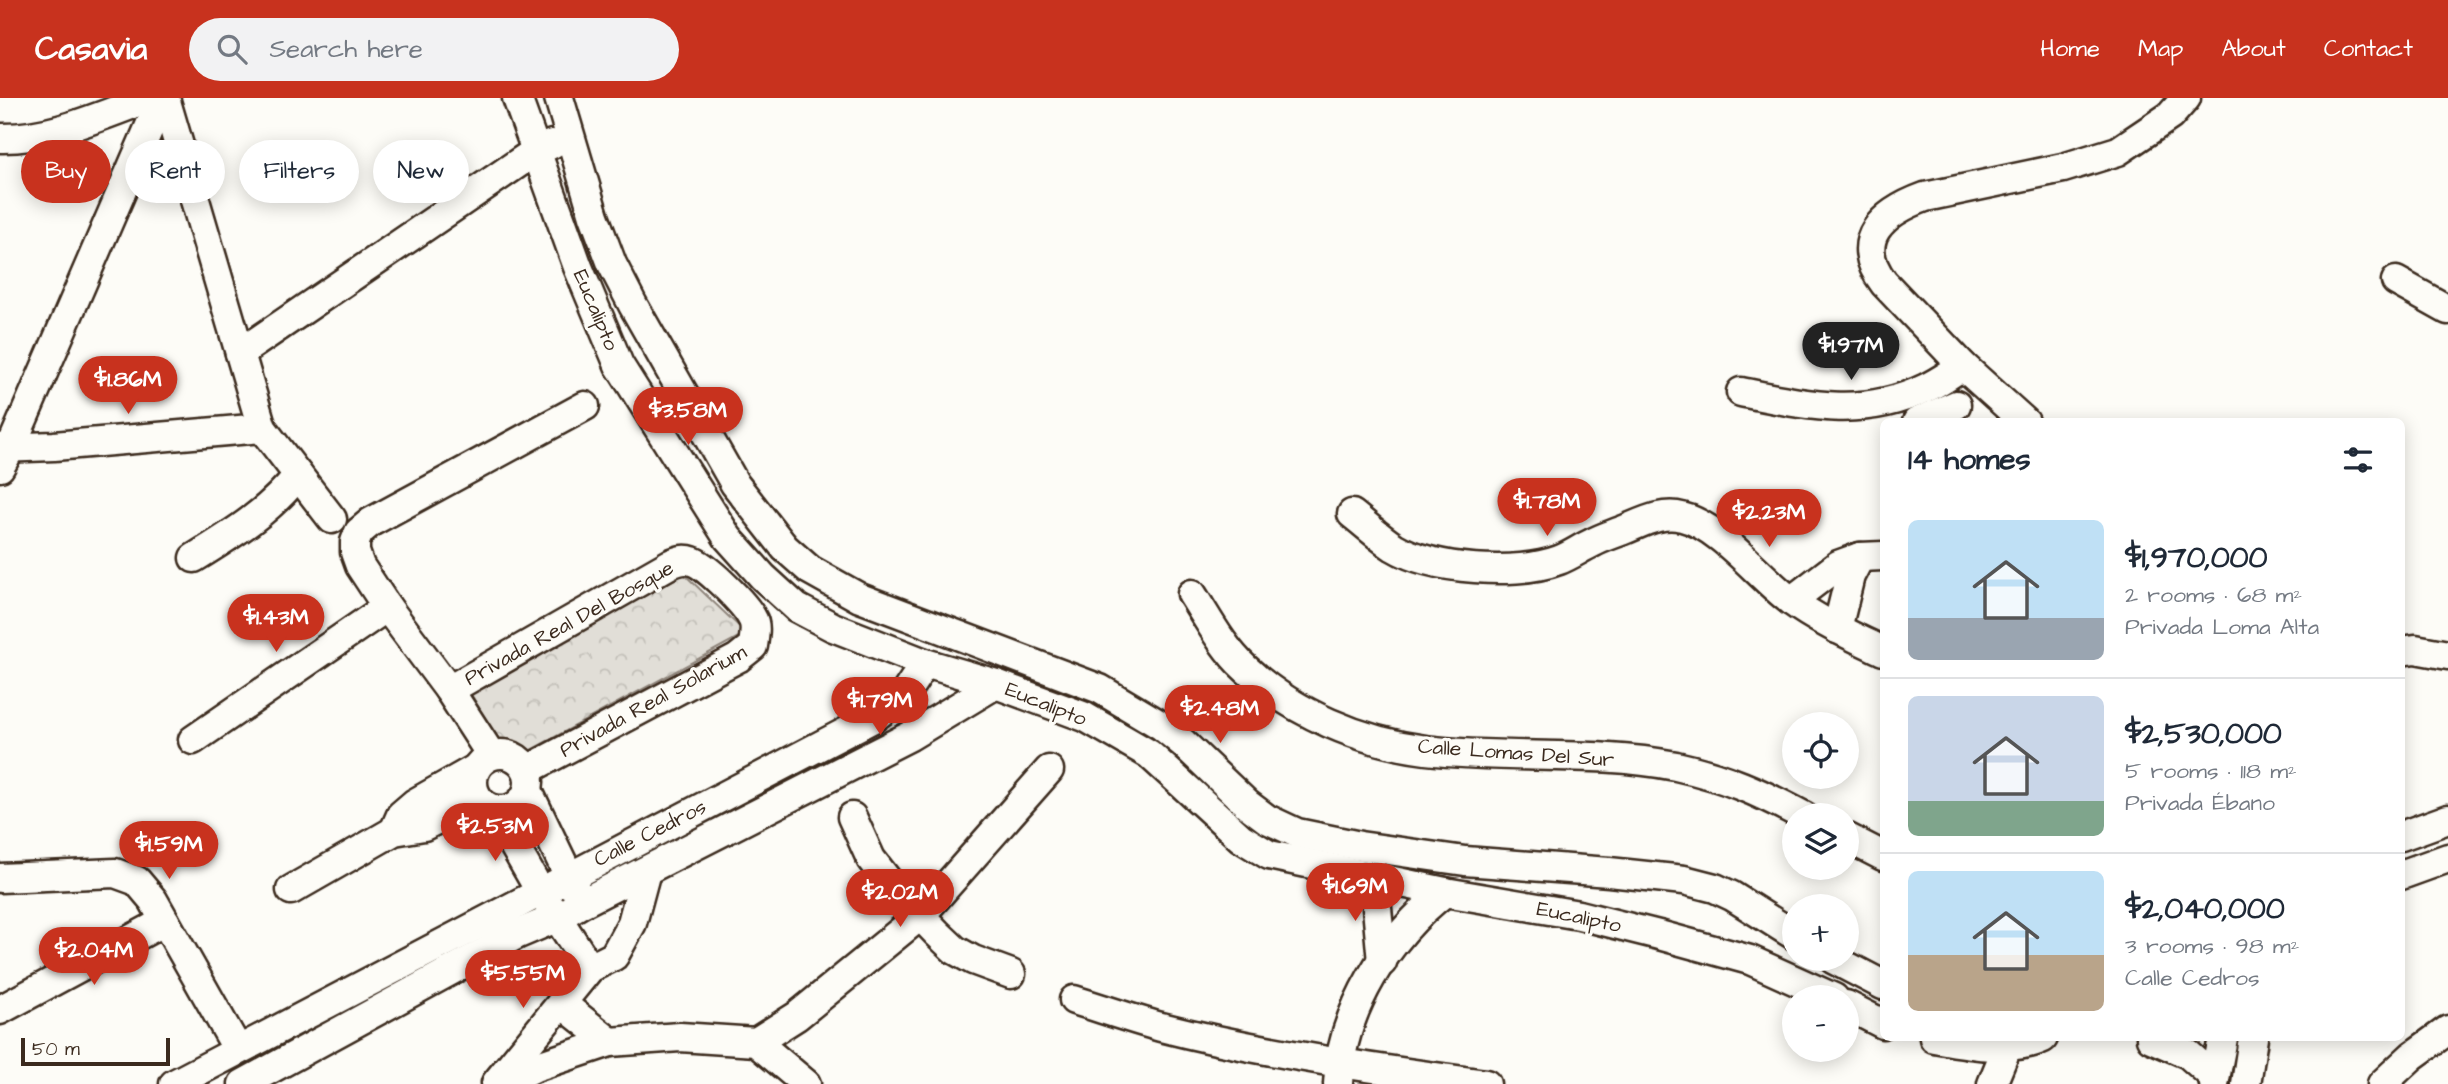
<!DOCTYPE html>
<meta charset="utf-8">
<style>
body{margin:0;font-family:"Architects Daughter",sans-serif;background:#f2f2f3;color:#1f2937;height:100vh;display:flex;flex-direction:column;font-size:26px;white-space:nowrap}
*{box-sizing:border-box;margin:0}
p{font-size:23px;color:#747a83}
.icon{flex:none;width:38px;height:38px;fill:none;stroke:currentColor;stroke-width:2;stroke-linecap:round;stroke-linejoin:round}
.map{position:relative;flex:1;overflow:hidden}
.panel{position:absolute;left:1880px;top:320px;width:525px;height:623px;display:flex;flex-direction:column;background:#fff;border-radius:10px;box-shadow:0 4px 18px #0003}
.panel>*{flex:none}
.hud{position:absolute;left:21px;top:42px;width:665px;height:63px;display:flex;gap:14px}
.controls{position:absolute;left:1782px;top:614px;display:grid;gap:14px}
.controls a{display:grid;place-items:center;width:77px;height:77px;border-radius:50%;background:#fff;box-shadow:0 4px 18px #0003;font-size:35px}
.scale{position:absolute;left:21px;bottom:18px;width:149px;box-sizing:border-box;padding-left:7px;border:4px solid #3b2a1e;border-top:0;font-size:19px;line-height:24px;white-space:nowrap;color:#3b2a1e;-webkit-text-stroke:5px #fdfcf7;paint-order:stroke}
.price{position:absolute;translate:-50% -60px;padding:0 16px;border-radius:24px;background:#c8321e;color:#fff;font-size:23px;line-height:46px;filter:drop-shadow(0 2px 4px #0008)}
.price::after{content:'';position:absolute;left:50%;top:42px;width:21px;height:16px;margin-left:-10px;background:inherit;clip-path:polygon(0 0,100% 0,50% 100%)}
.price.on{background:#222;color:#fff}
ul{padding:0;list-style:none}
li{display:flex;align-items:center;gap:21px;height:175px;padding:0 28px}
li+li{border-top:2px solid #e0e1e3}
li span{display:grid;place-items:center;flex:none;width:196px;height:140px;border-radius:10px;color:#555}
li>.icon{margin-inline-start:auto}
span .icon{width:84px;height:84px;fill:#fffc;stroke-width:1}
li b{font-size:30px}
h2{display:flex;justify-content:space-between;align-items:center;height:84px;padding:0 28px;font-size:30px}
.pill{padding:0 24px;border-radius:32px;background:#fff;box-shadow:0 4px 18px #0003;font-size:24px;line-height:63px}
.pill.on{background:#c8321e;color:#fff}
header{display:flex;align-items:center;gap:42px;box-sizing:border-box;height:98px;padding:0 35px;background:#c8321e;color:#fff}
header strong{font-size:33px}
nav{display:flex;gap:38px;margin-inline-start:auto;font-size:24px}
.search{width:490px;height:63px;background:#f2f2f3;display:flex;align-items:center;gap:18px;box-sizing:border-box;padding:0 24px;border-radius:38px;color:#747a83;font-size:26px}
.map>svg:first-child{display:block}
.park{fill:url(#park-crowns);stroke:#8e847a;stroke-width:2}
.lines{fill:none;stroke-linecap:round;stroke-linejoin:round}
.minor-casing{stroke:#3b2a1e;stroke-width:33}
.minor{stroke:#fdfcf7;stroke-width:28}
.labels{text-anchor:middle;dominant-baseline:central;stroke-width:6;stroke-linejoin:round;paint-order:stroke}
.street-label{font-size:21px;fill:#3b2a1e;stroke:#fdfcf7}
</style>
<header>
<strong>Casavia</strong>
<div class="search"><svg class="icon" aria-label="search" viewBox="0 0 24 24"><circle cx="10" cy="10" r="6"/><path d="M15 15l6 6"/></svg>Search here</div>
<nav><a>Home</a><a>Map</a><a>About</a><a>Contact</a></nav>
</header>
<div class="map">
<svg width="2448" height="986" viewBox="0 0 2448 986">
<defs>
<pattern id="park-crowns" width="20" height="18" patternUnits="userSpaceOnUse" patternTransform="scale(1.75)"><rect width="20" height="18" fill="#e1ded7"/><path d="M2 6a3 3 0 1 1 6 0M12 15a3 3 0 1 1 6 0" fill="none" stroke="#c2bfb8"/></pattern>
</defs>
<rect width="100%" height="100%" fill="#fdfcf7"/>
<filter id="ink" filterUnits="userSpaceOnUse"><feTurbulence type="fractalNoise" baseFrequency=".0143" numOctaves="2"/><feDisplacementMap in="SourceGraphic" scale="14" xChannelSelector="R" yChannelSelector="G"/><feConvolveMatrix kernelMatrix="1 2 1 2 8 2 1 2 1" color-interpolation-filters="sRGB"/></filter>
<g filter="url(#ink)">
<!-- park -->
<polygon class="park" points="684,476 746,535 522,657 502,648 469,593"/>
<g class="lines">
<!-- minor casing -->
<g class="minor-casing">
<g id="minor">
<polyline points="165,0 262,330 332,421"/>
<polyline points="517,0 578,169 619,267 728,440 763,479 797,510 833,529 925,565 996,586 1085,619 1149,656 1241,740 1269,757 1445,794 1579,817 1659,837 1750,862 1834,900"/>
<polyline points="559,0 594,118 612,166 633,207 735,386 785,450 810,472 860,500 1100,591 1162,628 1183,645 1247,706 1267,721 1297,735 1360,748 1465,763 1609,774 1684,782 1715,790 1732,798 1794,837"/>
<path d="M0,40C53,41 101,17 150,0"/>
<polyline points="2396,183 2448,212"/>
<polyline points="240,255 536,53 552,46"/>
<path d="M1741,294C1806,307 1862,321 1926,290C1939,284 1951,275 1963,268"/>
<polyline points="1917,324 1956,307"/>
<path d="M2025,324L1963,268L1884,185C1850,141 1884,114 1925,99L2063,70L2118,53L2170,18L2186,0"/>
<polyline points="0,350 54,348 262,330"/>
<polyline points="0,369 11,349 162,0"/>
<path d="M1352,416C1366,427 1379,439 1394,449C1432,472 1517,478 1559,462C1570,458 1581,450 1592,445C1601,440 1611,437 1621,433C1640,426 1661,413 1682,419C1720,428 1759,479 1790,502C1818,523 1852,538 1883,553"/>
<path d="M194,460C233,436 270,413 298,377"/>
<path d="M1192,496C1208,521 1223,550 1245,570C1292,615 1362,644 1426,652C1509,662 1594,652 1676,668C1726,679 1759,694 1804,718"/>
<polyline points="1791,503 1838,467 1860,459 1883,458"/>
<polyline points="1837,531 1850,478 1860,459"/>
<polyline points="2401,553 2415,551 2448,557"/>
<path d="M449,592L670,466C677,463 684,460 692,463C706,467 745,506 752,520C757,528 754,539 753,548L738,560L527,672"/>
<polyline points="193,642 387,509"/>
<circle cx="501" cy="684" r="28"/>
<polyline points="491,657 449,592 387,509 360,468 355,454 355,444 359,434 371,424 585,308"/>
<polyline points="528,693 577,795"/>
<polyline points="493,711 540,793 590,870"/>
<polyline points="852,719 871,761 892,788 937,835 955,852 973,862 1011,876"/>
<polyline points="394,733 401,717 415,705 475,671"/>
<polyline points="2401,738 2448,721"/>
<polyline points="1846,739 1883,758"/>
<polyline points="2401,777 2448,760"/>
<polyline points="1370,779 1376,799 1382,864"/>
<polyline points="0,780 115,775 137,783 153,802 238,952"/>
<polyline points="291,792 394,733 424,728 478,701"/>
<polyline points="1833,861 1883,887"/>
<path d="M1074,902C1103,911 1132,921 1161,929C1267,956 1377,971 1486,986"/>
<polyline points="561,905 610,944"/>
<polyline points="1846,907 1883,926"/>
<polyline points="0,912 165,823"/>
<path d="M1934,940C1967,946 2011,955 2043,940"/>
<polyline points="2151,940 2188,956 2215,980"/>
<polyline points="756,944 797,918 921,817 1049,672"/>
<polyline points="496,985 590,870 614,858 632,825 646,773"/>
<polyline points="174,986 873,620 904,597 925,565"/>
<polyline points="243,986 518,836 558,819 582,805 910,638 996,586"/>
<polyline points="501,986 535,969 610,944 680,939 756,944 806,986"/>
<path d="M1338,986C1341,913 1388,838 1445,794"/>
<polyline points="1992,986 2008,947"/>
<polyline points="2214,986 2223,940"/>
<polyline points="2246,986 2253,940"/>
<polyline points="2382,986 2412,958 2448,932"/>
</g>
</g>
<!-- minor -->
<use href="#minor" class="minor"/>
</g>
</g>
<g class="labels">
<!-- street labels -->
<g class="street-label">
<text transform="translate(596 212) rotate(67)">Eucalipto</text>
<text transform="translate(569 525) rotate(-29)">Privada Real Del Bosque</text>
<text transform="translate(653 603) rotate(-29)">Privada Real Solarium</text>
<text transform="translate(1046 606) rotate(22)">Eucalipto</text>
<text transform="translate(1516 655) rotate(4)">Calle Lomas Del Sur</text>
<text transform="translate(650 735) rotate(-27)">Calle Cedros</text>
<text transform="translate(1579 819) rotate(12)">Eucalipto</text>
</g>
</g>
</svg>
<div class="controls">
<a><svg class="icon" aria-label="locate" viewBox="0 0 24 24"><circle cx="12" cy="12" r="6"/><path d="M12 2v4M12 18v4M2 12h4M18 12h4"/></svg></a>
<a><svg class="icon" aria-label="layers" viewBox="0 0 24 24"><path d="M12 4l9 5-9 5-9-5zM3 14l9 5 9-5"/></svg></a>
<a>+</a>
<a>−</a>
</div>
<div class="scale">50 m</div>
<b class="price on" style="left:1851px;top:284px">$1.97M</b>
<b class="price" style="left:128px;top:318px">$1.86M</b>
<b class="price" style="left:688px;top:349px">$3.58M</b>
<b class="price" style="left:1547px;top:440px">$1.78M</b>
<b class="price" style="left:1769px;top:451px">$2.23M</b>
<b class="price" style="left:276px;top:556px">$1.43M</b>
<b class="price" style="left:880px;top:639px">$1.79M</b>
<b class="price" style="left:1220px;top:647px">$2.48M</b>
<b class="price" style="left:495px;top:765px">$2.53M</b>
<b class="price" style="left:169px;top:783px">$1.59M</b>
<b class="price" style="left:1355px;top:825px">$1.69M</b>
<b class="price" style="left:900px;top:831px">$2.02M</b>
<b class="price" style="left:94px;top:889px">$2.04M</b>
<b class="price" style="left:523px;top:912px">$5.55M</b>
<div class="hud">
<a class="pill on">Buy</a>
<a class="pill">Rent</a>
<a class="pill">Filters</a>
<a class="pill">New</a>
</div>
<section class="panel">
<h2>14 homes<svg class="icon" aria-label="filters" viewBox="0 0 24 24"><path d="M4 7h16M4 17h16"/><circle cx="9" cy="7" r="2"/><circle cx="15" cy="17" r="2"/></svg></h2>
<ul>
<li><span style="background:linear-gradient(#bfe0f5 70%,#9aa5b1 0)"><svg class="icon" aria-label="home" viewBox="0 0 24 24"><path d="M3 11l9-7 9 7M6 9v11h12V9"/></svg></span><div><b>$1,970,000</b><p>2 rooms · 68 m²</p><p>Privada Loma Alta</p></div></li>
<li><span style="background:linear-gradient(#c9d6e8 75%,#7fa58c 0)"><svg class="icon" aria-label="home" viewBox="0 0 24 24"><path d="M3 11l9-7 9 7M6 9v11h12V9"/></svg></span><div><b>$2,530,000</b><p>5 rooms · 118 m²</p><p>Privada Ébano</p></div></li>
<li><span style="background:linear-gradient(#bfe0f5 60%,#b9a48a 0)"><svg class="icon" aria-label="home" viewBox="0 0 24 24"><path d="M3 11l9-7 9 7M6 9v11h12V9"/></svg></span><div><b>$2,040,000</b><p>3 rooms · 98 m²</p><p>Calle Cedros</p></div></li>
</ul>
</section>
</div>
